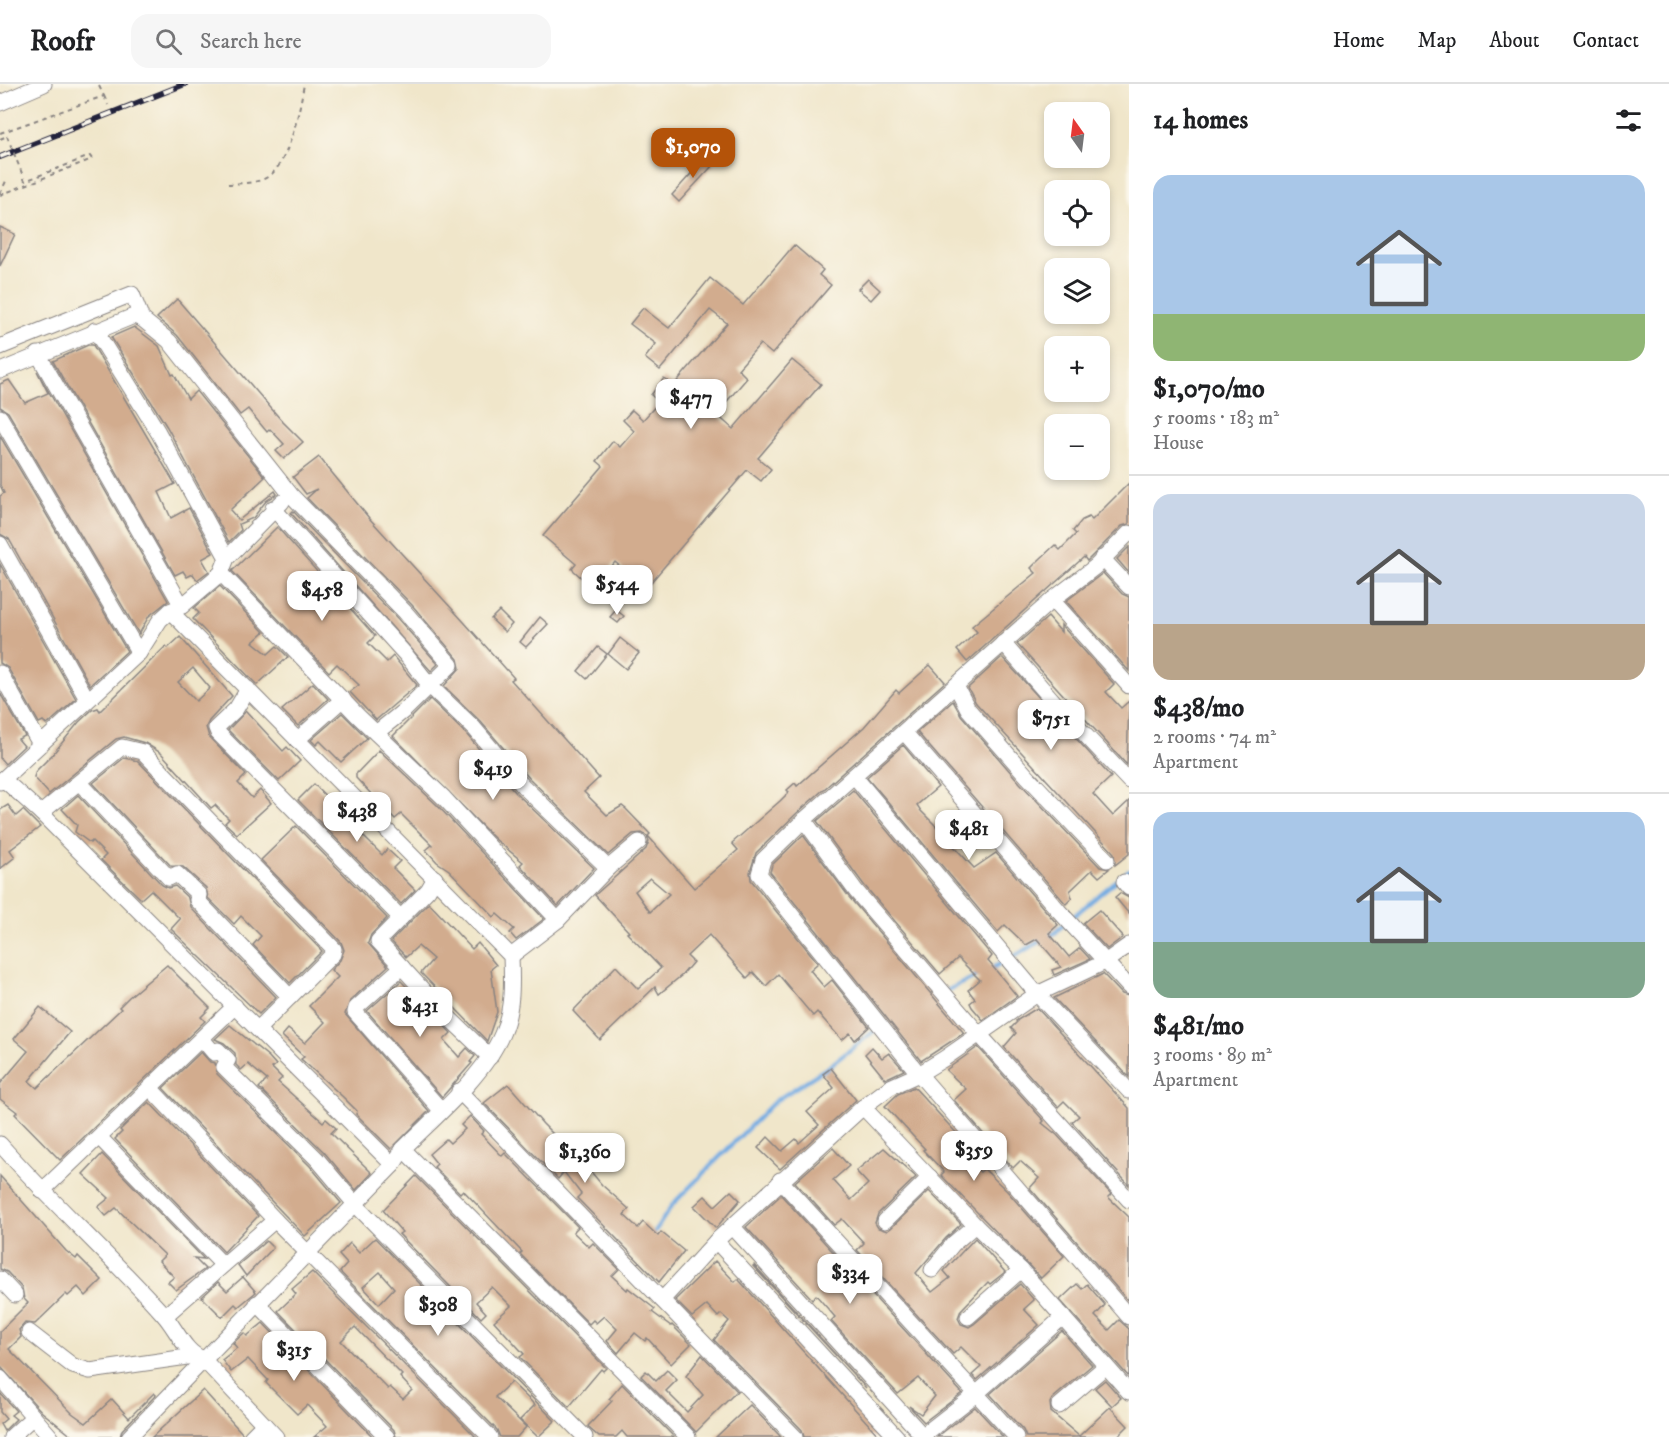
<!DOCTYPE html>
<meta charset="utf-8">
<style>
body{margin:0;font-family:"IM FELL DW Pica",serif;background:#f6f6f6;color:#202124;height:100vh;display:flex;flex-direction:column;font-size:22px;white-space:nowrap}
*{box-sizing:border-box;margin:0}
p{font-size:20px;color:#757577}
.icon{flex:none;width:33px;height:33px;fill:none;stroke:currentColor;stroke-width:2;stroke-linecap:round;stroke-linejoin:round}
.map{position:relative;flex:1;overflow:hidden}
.panel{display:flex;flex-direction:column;background:#fff;width:540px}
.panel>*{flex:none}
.needle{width:39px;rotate:346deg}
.buttons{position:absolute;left:1044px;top:18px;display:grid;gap:12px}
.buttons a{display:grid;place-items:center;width:66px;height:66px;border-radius:12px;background:#fff;box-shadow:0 3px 9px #0003;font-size:30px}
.price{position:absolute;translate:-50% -51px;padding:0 14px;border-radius:12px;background:#fff;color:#222;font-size:20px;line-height:39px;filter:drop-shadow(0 2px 3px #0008)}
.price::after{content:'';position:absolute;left:50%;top:36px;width:18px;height:14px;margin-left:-9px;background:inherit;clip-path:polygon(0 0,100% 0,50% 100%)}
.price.current{background:#b45309;color:#fff}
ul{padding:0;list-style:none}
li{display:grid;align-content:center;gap:12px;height:318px;padding:0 24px}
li+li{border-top:2px solid #e0e0e0}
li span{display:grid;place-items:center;height:186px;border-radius:18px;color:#555}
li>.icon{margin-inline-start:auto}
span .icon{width:108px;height:108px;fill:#fffc;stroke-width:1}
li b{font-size:26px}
h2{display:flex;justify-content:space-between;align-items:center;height:72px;padding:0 24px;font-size:26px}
header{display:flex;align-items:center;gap:36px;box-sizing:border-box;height:84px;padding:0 30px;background:#fff;border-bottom:2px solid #e0e0e0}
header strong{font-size:28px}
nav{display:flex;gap:33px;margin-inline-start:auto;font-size:21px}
.search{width:420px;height:54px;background:#f6f6f6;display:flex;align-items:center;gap:15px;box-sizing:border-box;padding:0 21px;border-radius:18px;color:#757577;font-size:22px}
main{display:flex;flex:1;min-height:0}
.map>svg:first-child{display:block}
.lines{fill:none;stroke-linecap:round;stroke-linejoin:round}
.stream{stroke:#73ace3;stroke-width:4}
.building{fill:#d2ac8e;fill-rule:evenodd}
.minor-casing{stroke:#898482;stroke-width:17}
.path{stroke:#898482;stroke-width:2;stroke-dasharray:4.5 4.5;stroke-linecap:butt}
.minor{stroke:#fff;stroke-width:15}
.rail-casing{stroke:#22223b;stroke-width:6}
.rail{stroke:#fbf7ec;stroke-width:4;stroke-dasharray:11;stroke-linecap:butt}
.path-bridge{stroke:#898482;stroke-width:2;stroke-dasharray:4.5 4.5;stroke-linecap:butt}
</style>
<header>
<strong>Roofr</strong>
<div class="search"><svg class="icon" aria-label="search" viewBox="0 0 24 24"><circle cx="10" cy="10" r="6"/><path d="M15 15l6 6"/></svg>Search here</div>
<nav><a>Home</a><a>Map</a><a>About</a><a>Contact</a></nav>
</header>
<main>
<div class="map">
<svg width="1129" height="1353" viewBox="0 0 1129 1353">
<rect width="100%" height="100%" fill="#fbf7ec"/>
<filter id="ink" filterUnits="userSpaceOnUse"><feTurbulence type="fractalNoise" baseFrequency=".0167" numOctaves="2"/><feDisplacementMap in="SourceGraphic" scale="12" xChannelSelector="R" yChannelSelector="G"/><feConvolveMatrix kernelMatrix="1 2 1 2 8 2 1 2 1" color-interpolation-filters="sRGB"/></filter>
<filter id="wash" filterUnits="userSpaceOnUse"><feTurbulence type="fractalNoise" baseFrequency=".008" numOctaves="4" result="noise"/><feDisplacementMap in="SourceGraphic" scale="24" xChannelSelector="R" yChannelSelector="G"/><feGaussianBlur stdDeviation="1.35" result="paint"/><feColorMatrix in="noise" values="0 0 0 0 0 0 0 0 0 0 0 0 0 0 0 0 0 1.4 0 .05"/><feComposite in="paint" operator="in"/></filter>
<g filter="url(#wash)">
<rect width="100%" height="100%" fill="#f0e6ca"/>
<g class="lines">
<!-- stream -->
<g class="stream">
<polyline points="1070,835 1129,786"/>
<polyline points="1013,873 1055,849 1064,840"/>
<polyline points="989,886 1003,878"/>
<polyline points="946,907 979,891"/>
<polyline points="652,1152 672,1121 775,1017 828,983 877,945"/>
</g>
</g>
<g id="blocks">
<!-- building -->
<g class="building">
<polygon points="706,73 714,80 679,118 672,111"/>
<polygon points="0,143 15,150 0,182"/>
<polygon points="794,161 823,186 819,191 831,201 772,270 760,260 738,285 747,294 716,330 733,345 792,276 821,300 758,374 771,385 761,397 747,386 646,504 615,478 598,499 590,492 585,497 572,485 576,480 543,452 603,382 597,377 613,357 620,363 634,347 623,336 632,326 643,336 659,318 651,311 664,294 673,302 727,239 710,226 660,286 645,274 656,260 630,240 643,224 669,244 710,194 743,221"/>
<polygon points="868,195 880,206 871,216 858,205"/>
<polygon points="177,215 282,337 303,358 284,375 276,367 284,360 270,345 267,348 248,325 240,331 177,251 157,234"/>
<polygon points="134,243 159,262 172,291 174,290 188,315 196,307 265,393 230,426 239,436 275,407 277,410 266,417 253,434 239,440 241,446 229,458 167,343 111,253"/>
<polygon points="88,261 93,261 175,400 159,408 171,434 189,424 213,469 202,475 209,487 197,496 193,490 187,493 183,487 175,491 53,277"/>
<polygon points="37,287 168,517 149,532 139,550 8,328 0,323 0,300 9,296 25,319 48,309"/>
<polygon points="0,352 127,567 90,601 9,455 0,450 0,412 4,409 0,401"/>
<path d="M319,373L369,434L464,538L514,594L511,596L599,694L584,708L607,731L622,722L626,725L650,750L648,752L694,804L738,766L732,759L780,717L789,708L787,706L795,699L797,702L864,643L896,606L899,609L930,581L945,598L797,729L756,769L750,788L751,796L818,879L810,886L824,903L832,896L869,943L855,956L850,949L842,956L817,928L813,932L778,890L766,902L753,888L747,894L709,851L687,872L693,878L682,891L659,910L655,903L600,956L573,927L616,882L638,905L661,884L627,849L629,848L595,811L646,765L649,757L647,752L642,749L633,750L608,771L530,695L481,638L444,602L460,584L458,575L412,521L307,414L317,405L306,410L293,393ZM650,794L669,810L650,828L635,807Z"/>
<polygon points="1129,399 1129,440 1122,442 1087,477 1084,473 967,578 957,566 977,548 972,542 1036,489 1031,484 1039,476 1055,461 1060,466 1076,450 1073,447 1082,436 1089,433 1092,436"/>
<polygon points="293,427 398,535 438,580 431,587 291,429"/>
<polygon points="277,443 375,552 368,559 387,578 393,572 417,601 376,636 350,608 359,601 337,580 329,588 232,487"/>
<polygon points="1129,463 1129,489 1117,475"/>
<polygon points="0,480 76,615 47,641 43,637 39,639 8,584 0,579"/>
<polygon points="1103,489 1122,510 1129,513 1129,587 1066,517"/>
<polygon points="220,502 264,548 253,558 268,570 277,562 288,573 257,601 193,535 199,529 194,524"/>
<polygon points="616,526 624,532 618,539 610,533"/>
<polygon points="499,527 512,540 505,548 491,535"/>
<polygon points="540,533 548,540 526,563 520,558"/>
<polygon points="1048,533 1061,548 1061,541 1114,600 1106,608 1121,624 1129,617 1127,681 1017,560"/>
<path d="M180,553L232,612L209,637L206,643L209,653L246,691L238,699L252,714L260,706L271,719L237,750L225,739L229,735L215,721L211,724L161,669L145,659L124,653L116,655L49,710L34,693L36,687L52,671L79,638L92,626L98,624L100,627L166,562L168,564ZM193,584L210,604L196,617L178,598Z"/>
<polygon points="620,554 639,569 626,585 608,570"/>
<polygon points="598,563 607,570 587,595 578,587"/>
<polygon points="1002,573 1111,693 1093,710 1113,732 1129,717 1129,770 1115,781 1114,769 976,619 968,604"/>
<polygon points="313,599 328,615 298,642 282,626"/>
<polygon points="0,609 25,652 18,655 24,662 5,680 0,674"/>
<polygon points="430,615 467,651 516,709 594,784 558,822 520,781 523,778 495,755 393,652"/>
<polygon points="953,617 961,631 1020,699 1100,783 1109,785 1099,793 1092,786 1070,807 1072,814 1066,820 917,648"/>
<polygon points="246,627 283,667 287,663 300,677 279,697 228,646"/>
<polygon points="342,629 367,654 341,678 320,657 316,661 311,656"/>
<polygon points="903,661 938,703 917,721 921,727 938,744 948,735 957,745 947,755 974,784 996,769 1058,841 1049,849 1069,873 1080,864 1090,875 1054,891 1052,886 1061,883 1037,855 1026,861 1005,841 998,848 867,693"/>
<polygon points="379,666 437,721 544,835 516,856 510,849 514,845 497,830 494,833 449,786 437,778 426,766 432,761 401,730 395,735 356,694 356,690"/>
<polygon points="124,674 138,677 322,867 290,899 253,861 261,852 241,832 234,840 208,814 206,804 183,783 171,782 93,699"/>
<polygon points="314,700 337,724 340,721 351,733 348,736 354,743 382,771 387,765 400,777 393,784 415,806 401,820 298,716"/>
<polygon points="853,706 992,872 988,877 1017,912 983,936 972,923 970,919 975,915 968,906 980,896 958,874 940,890 864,801 817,737"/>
<polygon points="78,711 162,801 168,804 175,802 188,814 190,823 276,913 259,930 171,845 180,835 151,806 141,815 101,776 106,771 92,757 90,759 75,748 77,741 62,725"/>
<polygon points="8,721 16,732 23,726 40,743 10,766 15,773 0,785 0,726"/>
<polygon points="296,742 387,834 371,851 368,859 388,882 350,917 345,930 429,1027 391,1065 356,1030 357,1027 343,1013 301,975 304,973 282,952 288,945 305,959 325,938 309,922 338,893 331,886 340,876 344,866 341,858 261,776"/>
<polygon points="803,751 849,813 964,949 921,977 770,788 772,781"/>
<polygon points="1120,809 1129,814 1129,830 1115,813"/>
<polygon points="429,819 472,865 478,859 496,881 491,885 497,928 487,957 421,889 433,875 418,862 406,873 391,857"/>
<polygon points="1099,826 1123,853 1107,865 1083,839"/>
<polygon points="167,881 210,924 201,933 205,937 60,1076 15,1030 17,1028 0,1015 0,1000 28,967 14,955 40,923 70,948 29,997 37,1004 121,925 119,923 129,913"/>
<polygon points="1103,890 1122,910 1129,912 1129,993 1054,914"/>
<polygon points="401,897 451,949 444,956 459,973 467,964 475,972 470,978 472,979 442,1013 367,927"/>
<polygon points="1037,924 1129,1024 1129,1101 1072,1038 1079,1032 1064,1017 1058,1023 1004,963 1016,949 1011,944 1017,938 1016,937"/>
<polygon points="230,941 269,973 276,981 272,984 282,994 278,998 323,1038 326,1035 336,1044 331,1049 372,1089 356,1106 324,1068 259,1004 267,996 248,980 241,986 236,981 235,969 224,959 215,955"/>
<polygon points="872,963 882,974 889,969 904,986 885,995 865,970"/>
<polygon points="978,963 1044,1037 1042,1039 1057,1051 1111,1110 1108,1113 1129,1133 1129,1218 1030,1104 1039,1094 1020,1077 1013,1084 954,1016 966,1005 946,986"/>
<polygon points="201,968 210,978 215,979 217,990 310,1082 341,1119 305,1152 163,1004"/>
<polygon points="831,984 856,1016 780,1085 758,1064 768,1053 782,1067 796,1055 799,1059 819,1041 807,1028 834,1004 823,990"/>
<polygon points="508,1000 543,1040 571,1068 573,1066 602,1101 629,1125 624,1131 638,1144 643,1138 658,1152 661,1148 684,1167 659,1198 577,1114 581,1110 564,1088 558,1095 484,1019"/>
<polygon points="914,1003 972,1066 965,1073 980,1088 984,1085 1007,1107 1064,1172 1041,1194 941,1091 944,1088 923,1066 925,1065 885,1022 898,1010"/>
<polygon points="149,1018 258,1132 224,1168 115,1055 122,1048 120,1046"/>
<polygon points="470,1032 484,1047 481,1050 502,1072 505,1069 578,1143 573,1148 589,1163 593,1159 619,1185 612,1192 627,1206 628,1204 655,1225 652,1228 671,1242 672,1241 691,1260 671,1280 647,1254 645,1257 635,1249 618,1269 607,1257 617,1245 604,1232 596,1239 593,1236 589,1240 520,1170 522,1168 463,1106 460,1109 434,1083 437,1080 429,1070 446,1055 450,1059 465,1045 461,1041"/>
<polygon points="833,1064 849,1082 833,1096 851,1116 868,1100 856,1087 884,1064 916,1093 878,1130 875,1139 878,1144 887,1147 891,1144 929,1107 961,1140 946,1154 916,1189 932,1208 950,1194 944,1187 975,1154 1005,1188 990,1200 988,1198 961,1226 958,1234 961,1240 969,1243 974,1240 1020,1200 1034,1216 1024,1225 1039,1241 977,1296 972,1291 981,1283 961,1263 953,1270 857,1166 864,1159 842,1135 834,1141 795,1098"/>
<polygon points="102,1070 204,1175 194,1174 205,1185 176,1206 168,1198 174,1193 159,1177 165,1171 116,1124 106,1132 98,1123 109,1114 83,1090"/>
<polygon points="0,1092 66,1167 76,1175 78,1172 102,1196 86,1212 78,1203 68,1212 66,1210 35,1240 25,1239 19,1246 21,1253 9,1265 72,1329 86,1339 112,1315 129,1334 154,1309 156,1311 122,1346 120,1353 73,1353 42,1328 0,1282 0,1247 28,1219 24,1215 22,1204 7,1188 0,1185"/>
<polygon points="416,1092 606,1284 603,1287 601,1285 569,1323 520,1273 524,1270 494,1237 511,1222 492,1203 476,1218 486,1229 481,1234 399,1150 402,1148 383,1126"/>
<polygon points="731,1107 740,1116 716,1144 694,1122 705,1112 715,1122"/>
<polygon points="781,1111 962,1309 924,1338 909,1322 921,1330 935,1312 918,1294 898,1310 831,1237 835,1233 816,1211 812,1215 746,1143"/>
<path d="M375,1154L555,1337L538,1353L520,1336L535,1321L511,1298L495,1313L526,1343L517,1353H500L497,1346L340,1188L347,1180L339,1171L350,1159L359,1169ZM380,1188L394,1204L379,1220L363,1203Z"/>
<polygon points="266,1157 273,1164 246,1192 238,1181"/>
<polygon points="715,1177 735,1198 738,1195 880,1353 804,1353 802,1346 714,1256 729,1237 721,1230 718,1233 707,1221 692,1233 675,1216"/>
<polygon points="754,1181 866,1304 753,1182"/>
<path d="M312,1188L476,1353H396L394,1346L278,1227L296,1210L292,1205ZM355,1243L402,1291L400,1293L412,1306L403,1315L390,1303L388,1305L341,1257Z"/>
<polygon points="243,1193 256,1208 238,1223 235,1220 222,1233 202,1213 218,1198 227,1207"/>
<polygon points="1077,1200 1082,1205 1087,1200 1105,1221 1095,1232 1109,1246 1119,1236 1129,1245 1129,1293 1060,1216"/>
<polygon points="263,1239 373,1353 314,1353 327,1342 307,1321 297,1330 266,1299 268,1296 248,1275 231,1288 222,1276 237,1264 233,1259 244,1249 247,1252"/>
<polygon points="1062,1247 1092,1281 1052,1315 1050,1319 1051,1328 1079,1352 1110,1323 1128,1342 1117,1353 1026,1353 1023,1346 990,1310"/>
<polygon points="702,1271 737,1307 696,1348 641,1292 646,1287 656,1297 667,1286 677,1296 666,1307 687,1328 703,1311 686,1292"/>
<polygon points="1105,1296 1121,1314 1112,1322 1095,1304"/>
<polygon points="622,1300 674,1353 627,1353 622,1347 616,1353 599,1353 590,1345 588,1342 612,1317 609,1315"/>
<polygon points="203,1306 242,1349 242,1353 152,1353"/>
<polygon points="0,1309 16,1327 11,1331 16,1335 4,1347 0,1340 6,1335 0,1328"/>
<polygon points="750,1321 781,1353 716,1353"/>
<polygon points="975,1323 1003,1353 937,1353"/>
</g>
</g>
</g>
<g filter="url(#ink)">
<use href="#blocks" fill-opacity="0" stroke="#898482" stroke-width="1.5"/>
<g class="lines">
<!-- minor casing -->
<g class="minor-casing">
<g id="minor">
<polyline points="0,19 44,0"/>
<polyline points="95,246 158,348 227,474"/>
<polyline points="0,263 132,210 142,235"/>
<polyline points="38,270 182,522"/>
<polyline points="0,287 134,232 142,235 169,257 291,411 405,528 451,581 406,625 376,649"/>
<polyline points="0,333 139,569"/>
<polyline points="273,424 406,571 431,603 474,644 523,702 608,784"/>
<polyline points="1129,449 1095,483 1052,516 804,736 763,776 759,790 919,990 1129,1233"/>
<polyline points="0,460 87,615"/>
<polyline points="1102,474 1129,503"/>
<polyline points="221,489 357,631 444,714 558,836"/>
<polyline points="1052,516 1129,602"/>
<polyline points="1003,559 1055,619 1129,697"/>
<polyline points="0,589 40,660"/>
<polyline points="956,602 968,625 1027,692 1107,776"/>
<polyline points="248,605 236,625 216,644 218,649 401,834"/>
<polyline points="905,649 1059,827 1129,903"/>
<polyline points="297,656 343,615"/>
<polyline points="855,693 1037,910 1129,1007"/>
<polyline points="3,695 41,729 393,1081"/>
<polyline points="0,698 139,569 160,536 170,527 182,522 221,489 227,474 282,418"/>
<polyline points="80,699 169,794 177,790 199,811 197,816 290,913"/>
<polyline points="41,729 122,663 143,668 334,865 333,870 258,945"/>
<polyline points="804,736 856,807 978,949 1129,1116"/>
<polyline points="435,794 428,806 378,857 444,929 490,973"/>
<polyline points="1124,798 1129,804"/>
<polyline points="511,872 558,836 608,784 639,758"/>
<polyline points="402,883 356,924 355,928 441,1026"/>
<polyline points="203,956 214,969 218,966 228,976 224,983 317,1075 355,1120 585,1353"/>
<polyline points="150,1004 275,1136 490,1353"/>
<polyline points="459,1007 795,1353"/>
<polyline points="863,1023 975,1141 1021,1186 1129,1308"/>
<polyline points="100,1054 223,1181"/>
<path d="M0,1060C52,1119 111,1172 163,1230C176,1244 185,1269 202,1274L276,1353"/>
<polyline points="403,1065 688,1353"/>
<polyline points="780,1096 1016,1353"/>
<polyline points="42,1107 235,922"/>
<polyline points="885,1137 930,1093"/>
<polyline points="732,1142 923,1352"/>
<polyline points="716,1157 897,1353"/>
<polyline points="932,1186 953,1160 975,1141"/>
<polyline points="0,1195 15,1211"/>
<polyline points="662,1216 716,1157 863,1023 890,1003 919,990 945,974 1037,910 1105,878 1129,861"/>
<polyline points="257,1219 387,1353"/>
<polyline points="165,1232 275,1136"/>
<polyline points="968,1233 1021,1186"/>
<polyline points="29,1248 73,1282 90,1287 194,1272"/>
<polyline points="0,1294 51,1353"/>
<polyline points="1059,1322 1106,1282"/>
<polyline points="11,1353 33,1333"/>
<path d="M129,1353L393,1081L403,1065C436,1032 484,992 502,950C513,925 512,898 511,872L170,527"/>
<polyline points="251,1353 264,1340"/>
<polyline points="921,1353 976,1310 1063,1233"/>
</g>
</g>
<!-- path -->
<g class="path">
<polyline points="104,12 108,21"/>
<polyline points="0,49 104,12 98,0"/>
<polyline points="0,55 7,52"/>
<path d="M228,100C241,99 258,100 269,92C290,77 300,24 304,0"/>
<polyline points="0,110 7,95"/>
<polyline points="0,111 92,75 90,72 25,97"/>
</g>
<!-- minor -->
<use href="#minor" class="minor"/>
<!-- rail casing -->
<g class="rail-casing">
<polyline id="rail" points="0,73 185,0"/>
</g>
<!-- rail -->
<use href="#rail" class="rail"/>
<!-- path-bridge -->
<polyline class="path-bridge" points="7,52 25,97"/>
</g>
</g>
</svg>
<div class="buttons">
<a><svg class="needle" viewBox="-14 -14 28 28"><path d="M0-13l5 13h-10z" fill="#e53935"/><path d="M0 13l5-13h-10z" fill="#757577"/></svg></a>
<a><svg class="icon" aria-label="locate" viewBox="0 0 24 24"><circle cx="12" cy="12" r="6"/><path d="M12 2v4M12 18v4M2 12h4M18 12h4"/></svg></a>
<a><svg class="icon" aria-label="layers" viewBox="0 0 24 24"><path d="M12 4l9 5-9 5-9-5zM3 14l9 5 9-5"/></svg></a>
<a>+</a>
<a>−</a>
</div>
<b class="price current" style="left:693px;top:95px">$1,070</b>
<b class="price" style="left:691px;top:346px">$477</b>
<b class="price" style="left:617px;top:532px">$544</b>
<b class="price" style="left:322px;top:538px">$458</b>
<b class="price" style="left:1051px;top:667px">$751</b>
<b class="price" style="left:493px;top:717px">$419</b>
<b class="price" style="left:357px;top:759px">$438</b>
<b class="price" style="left:969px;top:777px">$481</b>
<b class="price" style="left:420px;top:954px">$431</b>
<b class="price" style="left:974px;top:1098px">$359</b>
<b class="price" style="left:585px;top:1100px">$1,360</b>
<b class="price" style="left:850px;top:1221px">$334</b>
<b class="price" style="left:438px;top:1253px">$308</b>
<b class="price" style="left:294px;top:1298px">$315</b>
</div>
<section class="panel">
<h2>14 homes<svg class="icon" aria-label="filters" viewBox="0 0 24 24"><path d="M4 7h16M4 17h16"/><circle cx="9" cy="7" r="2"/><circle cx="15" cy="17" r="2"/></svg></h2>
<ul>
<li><span style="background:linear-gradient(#a9c7e8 75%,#8fb573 0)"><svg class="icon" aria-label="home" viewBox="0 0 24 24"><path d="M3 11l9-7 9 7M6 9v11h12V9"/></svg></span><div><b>$1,070/mo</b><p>5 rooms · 183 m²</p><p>House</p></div></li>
<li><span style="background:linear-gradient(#c9d6e8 70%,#b9a48a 0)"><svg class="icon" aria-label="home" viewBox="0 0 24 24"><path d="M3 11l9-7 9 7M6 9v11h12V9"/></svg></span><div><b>$438/mo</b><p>2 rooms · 74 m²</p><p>Apartment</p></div></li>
<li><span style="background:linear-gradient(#a9c7e8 70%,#7fa58c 0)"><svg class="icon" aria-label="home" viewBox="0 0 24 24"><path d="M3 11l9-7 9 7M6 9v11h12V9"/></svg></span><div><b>$481/mo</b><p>3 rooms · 89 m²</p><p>Apartment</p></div></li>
</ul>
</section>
</main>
